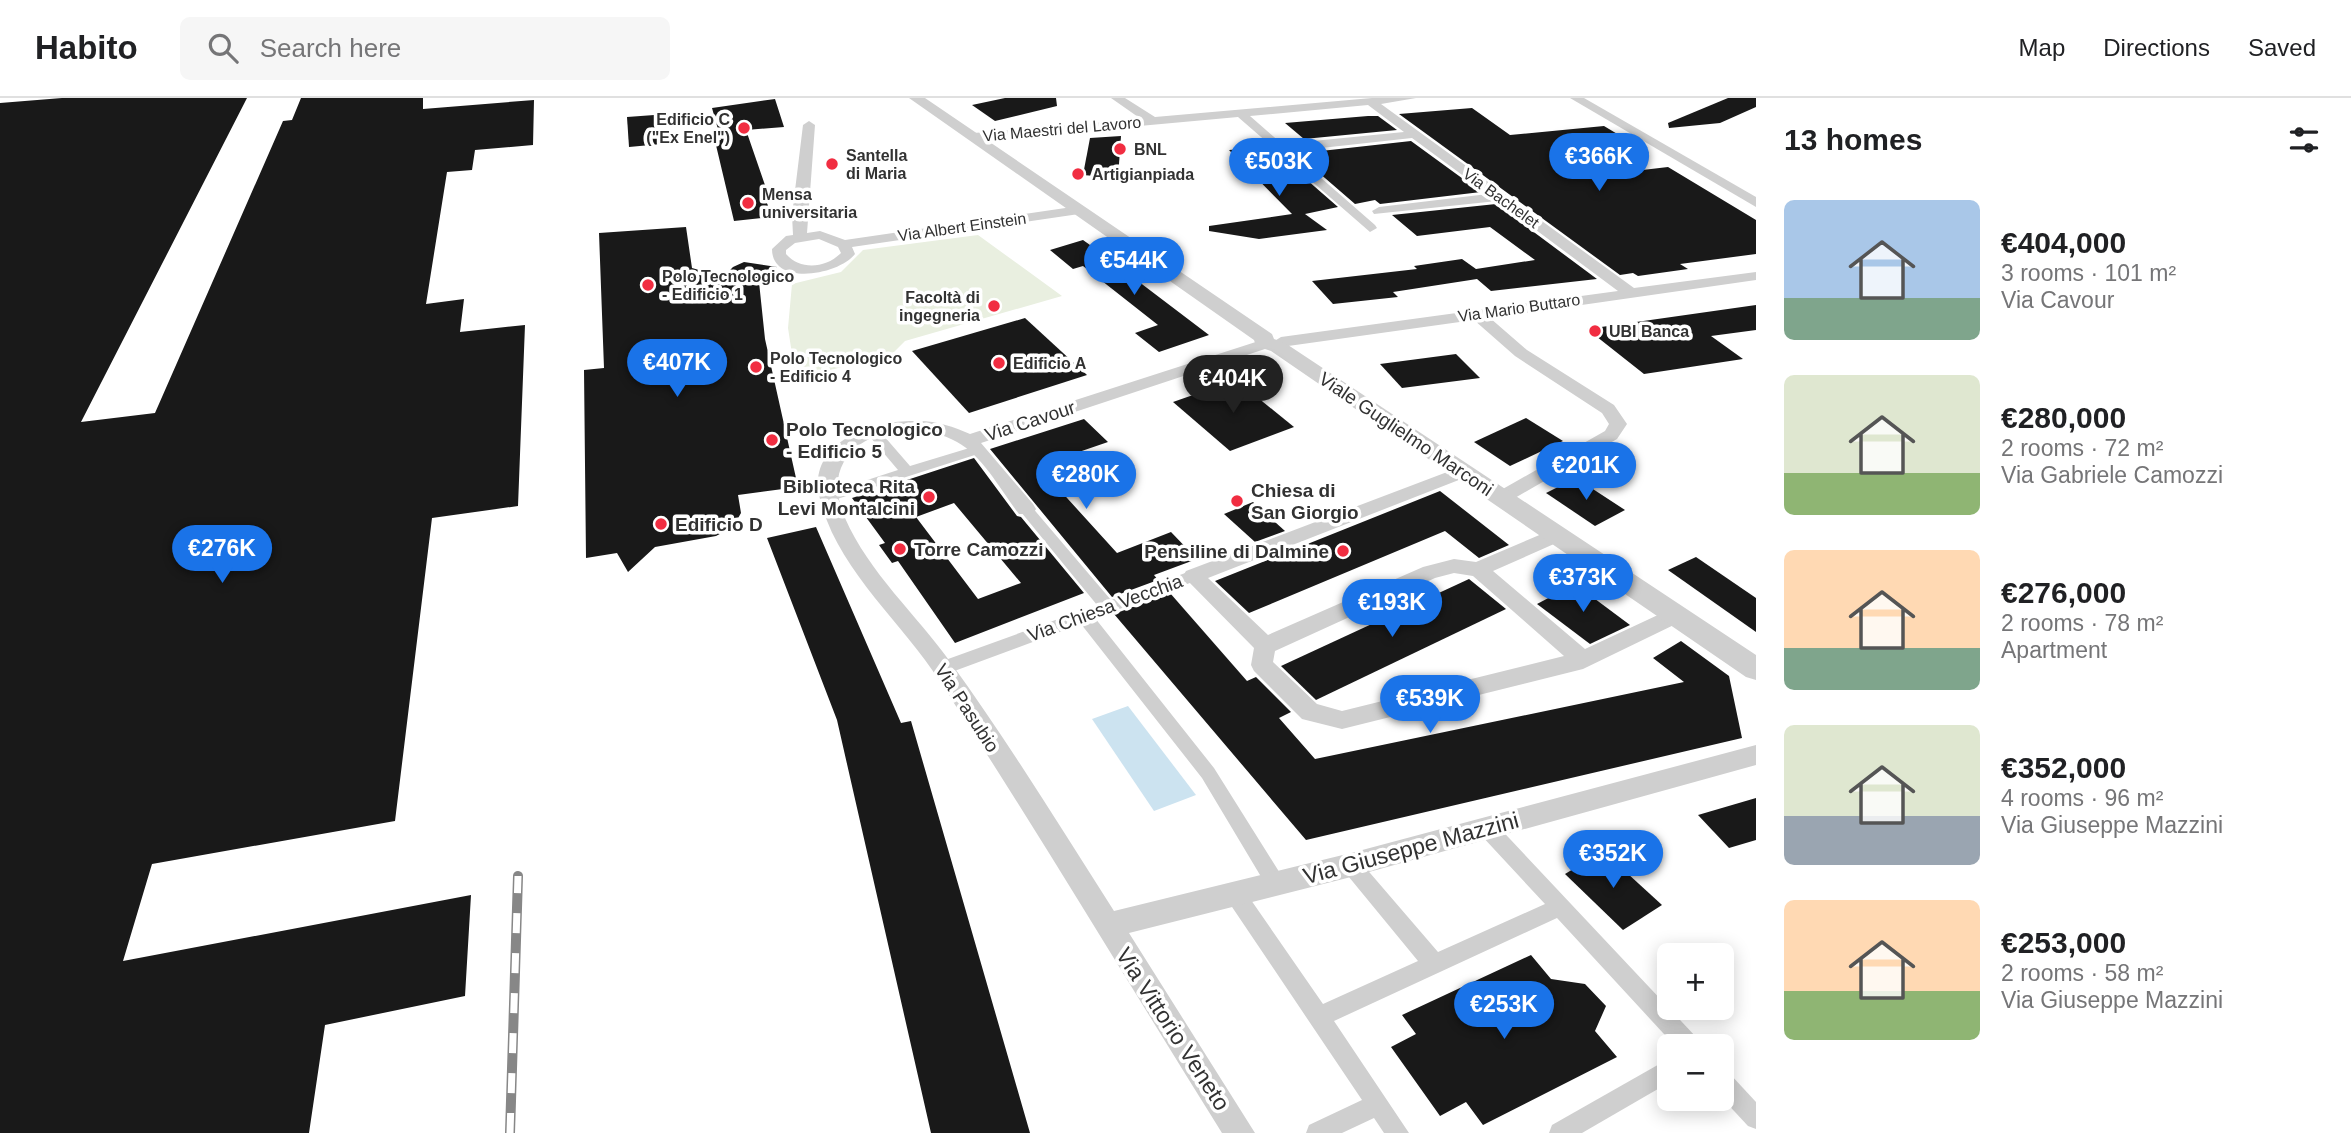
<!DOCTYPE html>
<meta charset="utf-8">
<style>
body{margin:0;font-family:Arial,sans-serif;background:#f6f6f6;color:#202124;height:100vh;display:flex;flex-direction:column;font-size:26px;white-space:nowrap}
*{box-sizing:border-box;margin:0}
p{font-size:23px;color:#757577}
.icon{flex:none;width:38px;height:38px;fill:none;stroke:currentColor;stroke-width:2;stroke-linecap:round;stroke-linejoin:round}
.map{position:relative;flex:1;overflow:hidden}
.drawer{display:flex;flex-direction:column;background:#fff;width:595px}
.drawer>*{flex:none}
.buttons{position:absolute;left:1657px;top:845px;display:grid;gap:14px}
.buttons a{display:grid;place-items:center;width:77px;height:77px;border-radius:10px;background:#fff;box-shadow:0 4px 18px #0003;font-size:35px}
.price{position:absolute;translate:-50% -60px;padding:0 16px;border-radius:24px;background:#1a73e8;color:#fff;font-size:23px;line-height:46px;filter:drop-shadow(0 2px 4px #0008)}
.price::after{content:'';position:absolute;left:50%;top:42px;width:21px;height:16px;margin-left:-10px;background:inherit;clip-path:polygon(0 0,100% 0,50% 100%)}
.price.current{background:#222;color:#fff}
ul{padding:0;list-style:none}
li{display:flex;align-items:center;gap:21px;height:175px;padding:0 28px}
li span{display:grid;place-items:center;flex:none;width:196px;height:140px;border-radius:10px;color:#555}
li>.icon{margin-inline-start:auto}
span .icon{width:84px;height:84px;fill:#fffc;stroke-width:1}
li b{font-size:30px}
h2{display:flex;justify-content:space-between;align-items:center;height:84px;padding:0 28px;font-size:30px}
header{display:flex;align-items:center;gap:42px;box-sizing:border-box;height:98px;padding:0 35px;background:#fff;border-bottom:2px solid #e0e0e0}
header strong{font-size:33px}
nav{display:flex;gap:38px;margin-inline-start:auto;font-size:24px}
.search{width:490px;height:63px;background:#f6f6f6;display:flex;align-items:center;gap:18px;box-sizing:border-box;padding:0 24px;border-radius:10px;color:#757577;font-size:26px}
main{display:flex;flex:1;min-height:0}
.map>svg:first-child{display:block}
.green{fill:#e9efe0}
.water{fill:#cce3f0}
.building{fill:#191919;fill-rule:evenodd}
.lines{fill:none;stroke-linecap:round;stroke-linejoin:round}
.pedestrian{fill:#cfcfcf;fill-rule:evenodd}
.minor{fill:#cfcfcf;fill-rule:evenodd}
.tertiary{fill:#cfcfcf;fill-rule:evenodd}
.rail-casing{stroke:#878787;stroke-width:10}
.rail{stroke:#fff;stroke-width:7;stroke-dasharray:20;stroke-linecap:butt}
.poi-dot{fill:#f12d41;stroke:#fff;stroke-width:2.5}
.labels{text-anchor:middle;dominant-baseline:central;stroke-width:7;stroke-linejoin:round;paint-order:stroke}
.far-poi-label{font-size:16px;font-weight:bold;fill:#323232;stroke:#fff;text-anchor:start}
.far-street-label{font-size:16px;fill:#323232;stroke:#fff}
.street-label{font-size:19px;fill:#323232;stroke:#fff}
.poi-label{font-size:19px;font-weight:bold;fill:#323232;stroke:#fff;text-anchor:start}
.near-street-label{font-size:23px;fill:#323232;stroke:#fff}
</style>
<header>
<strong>Habito</strong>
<div class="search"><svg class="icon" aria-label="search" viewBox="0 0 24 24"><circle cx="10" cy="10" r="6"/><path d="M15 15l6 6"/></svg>Search here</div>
<nav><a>Map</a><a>Directions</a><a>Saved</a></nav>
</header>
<main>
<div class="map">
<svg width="1756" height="1035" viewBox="0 0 1756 1035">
<rect width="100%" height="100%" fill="#fff"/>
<!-- green -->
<polygon class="green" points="978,137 1062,198 905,243 894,254 796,282 788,230 792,186 841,174 863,152"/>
<!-- water -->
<polygon class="water" points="1128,608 1196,697 1154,713 1092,621"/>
<!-- building -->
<g class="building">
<polygon points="62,0 247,0 81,324 155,315 283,23 292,22 301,0 423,0 423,11 534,2 533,47 475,52 472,72 447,74 426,206 464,201 460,234 525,227 518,408 432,420 395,723 152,766 123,863 471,797 465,898 325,927 309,1035 0,1035 0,5"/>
<polygon points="1005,0 1056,0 1057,8 995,23 972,7"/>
<polygon points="1728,0 1756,0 1756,9 1720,25 1669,30 1668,25"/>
<polygon points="775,1 784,29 746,32 766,90 762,91 772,119 734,123 715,43 721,42 712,10"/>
<polygon points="1472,10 1510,37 1604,28 1649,55 1600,77 1668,69 1756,122 1756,156 1680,166 1688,171 1638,178 1633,175 1620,177 1399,16"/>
<polygon points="668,16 672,45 629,49 627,19"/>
<polygon points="1368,18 1378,18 1397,32 1304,41 1285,25"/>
<polygon points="1121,38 1118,80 1083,77 1090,40"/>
<polygon points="1411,43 1481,94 1380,106 1375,102 1355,106 1288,48 1295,47 1303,55"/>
<polygon points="1269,49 1338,109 1305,116 1327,132 1259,141 1209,133 1209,128 1292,116 1229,52"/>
<polygon points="1496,106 1597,181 1491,193 1477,181 1393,194 1398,199 1333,206 1312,183 1417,171 1414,168 1462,161 1476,171 1535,162 1490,129 1417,138 1392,117"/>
<polygon points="686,129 692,170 723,179 733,169 744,164 777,169 759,184 765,241 798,389 738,397 741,415 733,429 716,438 655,449 628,474 617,455 586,460 584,272 604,270 599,135"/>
<polygon points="1083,142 1097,152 1209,237 1159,254 1135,235 1158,227 1083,168 1073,171 1050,152"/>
<polygon points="1756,207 1756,232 1711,238 1743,261 1644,276 1587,231"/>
<polygon points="1025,220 1087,277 969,315 912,253"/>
<polygon points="1456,256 1480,280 1402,290 1380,266"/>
<polygon points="1236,282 1294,329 1230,353 1173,304"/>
<polygon points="1526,320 1563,343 1510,368 1474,344"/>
<polygon points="1084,321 1108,344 1038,368 1117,455 1171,434 1197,461 1154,477 1158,482 1112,499 990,351"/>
<path d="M974,360L1017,418L1021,419L1084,495L955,545L898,463L892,465L879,447L885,445L852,400ZM954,405L1021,485L978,501L916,419Z"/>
<polygon points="1576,380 1625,412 1595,428 1546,395"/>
<polygon points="1440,393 1509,447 1479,460 1445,433 1249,515 1215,483"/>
<polygon points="1253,404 1285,433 1255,444 1224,416"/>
<polygon points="816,429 901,625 911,623 1030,1035 931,1035 837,622 767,440"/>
<polygon points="1696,459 1756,500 1756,534 1668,472"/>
<polygon points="1469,481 1506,511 1316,602 1281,568"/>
<polygon points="1575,486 1630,527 1590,546 1537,506"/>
<polygon points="1170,495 1247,583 1256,579 1291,614 1279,620 1315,661 1684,584 1653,560 1681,543 1729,578 1742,640 1306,742 1114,516"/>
<polygon points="1756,700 1756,742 1729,750 1698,717"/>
<polygon points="1603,753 1662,807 1623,832 1565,776"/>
<polygon points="1531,857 1551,881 1585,886 1606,908 1595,933 1617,959 1483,1027 1466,1004 1440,1018 1391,949 1416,936 1402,917"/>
</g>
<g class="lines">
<!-- pedestrian -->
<g class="pedestrian">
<polygon points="872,329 877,330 910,368 976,348 983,352 981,355 834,402 824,402 822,399 824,396 898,372 865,333"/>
<polygon points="1026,406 1031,408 1111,502 1188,474 1198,474 1201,478 1198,482 1095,520 1214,670 1283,780 1286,786 1283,792 1276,795 1269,792 1202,680 1081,526 949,575 937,575 935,570 937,565 1097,507 1021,414 1019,411"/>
<polygon points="1487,722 1494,724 1697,940 1700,948 1675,948 1557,820 1334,923 1409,1035 1384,1035 1374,1020 1342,1035 1306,1035 1309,1027 1362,1002 1228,803 1225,796 1228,789 1235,787 1242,789 1323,906 1418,863 1344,773 1341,767 1344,761 1351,758 1358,761 1438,854 1545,806 1480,736 1478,730 1480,724"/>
<polygon points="1670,960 1670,984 1582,1035 1549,1035 1552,1027"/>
<polygon points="1722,973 1730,976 1756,1004 1756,1031 1748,1028 1722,1000"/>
</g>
<!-- minor -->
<g class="minor">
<polygon points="1111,0 1125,0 1155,19 1372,0 1416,0 1381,6 1634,190 1756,174 1756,182 1490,220 1527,252 1614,307 1627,326 1617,341 1508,404 1494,404 1492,400 1494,396 1605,333 1609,326 1602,315 1515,258 1474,222 1281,249 1273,244 1281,239 1618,193 1497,103 1374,116 1372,113 1379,109 1488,96 1412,40 1303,52 1297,48 1303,44 1404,34 1368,7 1250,18 1375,127 1377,130 1370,134 1238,19 974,43 968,39 974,35 1141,21"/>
<polygon points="1570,0 1584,0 1756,99 1756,109"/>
<path d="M809,23L815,27L807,135L820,133L845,142L1079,108L1086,112L1079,116L852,149L855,156C839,177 772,189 772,151L786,138L793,137L792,117L803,27ZM819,141L838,149L841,155C826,170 801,173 786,156V152L795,145Z"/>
<path d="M1265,241L1271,243V249L981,345L1033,406L1036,411L1033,416H1019C1001,393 983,358 957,344C903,314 811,343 845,420C869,475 917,517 951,565C1009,645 1061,730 1114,813L1351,755L1756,647V667L1351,779L1129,835L1255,1035H1222C1127,883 1037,732 939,582C901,523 837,471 820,401C805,343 875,321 919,323C937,323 954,329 970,336Z"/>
<path d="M1463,368L1472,374L1469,378L1208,480L1268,537L1423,469L1454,461L1476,464L1556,430L1566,437L1563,442L1493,473L1585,551L1675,509L1682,511L1685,517L1682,523L1583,571L1342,631L1302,621L1254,573L1251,567L1254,550L1183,478L1186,473ZM1454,475L1473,478L1564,558L1342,613L1317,606L1273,564L1275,553L1435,480Z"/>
</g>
<!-- tertiary -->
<polygon class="tertiary" points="909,0 925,0 1272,236 1274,241 1285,245 1756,557 1756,582 1746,579 1271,253 1256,248 1254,242"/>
<!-- rail casing -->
<g class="rail-casing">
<polyline id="rail" points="510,1035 518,778"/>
</g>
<!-- rail -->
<use href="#rail" class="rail"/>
</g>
<!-- markers -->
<g class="poi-dot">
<circle cx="744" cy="30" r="7"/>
<circle cx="1120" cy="51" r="7"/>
<circle cx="832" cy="66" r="7"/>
<circle cx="1078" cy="76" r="7"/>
<circle cx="748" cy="105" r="7"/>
<circle cx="648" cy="187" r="7"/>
<circle cx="994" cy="208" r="7"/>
<circle cx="1595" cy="233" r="7"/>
<circle cx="999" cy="265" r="7"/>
<circle cx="756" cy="269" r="7"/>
<circle cx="772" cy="342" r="7"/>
<circle cx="929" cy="399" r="7"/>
<circle cx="1237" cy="403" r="7"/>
<circle cx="661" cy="426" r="7"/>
<circle cx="900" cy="451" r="7"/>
<circle cx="1343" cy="453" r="7"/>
</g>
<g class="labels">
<!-- far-poi labels -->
<g class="far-poi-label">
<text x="730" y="21" text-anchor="end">Edificio C<tspan x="730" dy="18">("Ex Enel")</tspan></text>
<text x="1134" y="51">BNL</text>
<text x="846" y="57">Santella<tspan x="846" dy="18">di Maria</tspan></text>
<text x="1092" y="76">Artigianpiada</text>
<text x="762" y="96">Mensa<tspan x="762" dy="18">universitaria</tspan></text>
<text x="662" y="178">Polo Tecnologico<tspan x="662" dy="18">- Edificio 1</tspan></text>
<text x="980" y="199" text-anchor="end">Facoltà di<tspan x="980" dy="18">ingegneria</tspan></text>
<text x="1609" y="233">UBI Banca</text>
<text x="770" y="260">Polo Tecnologico<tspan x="770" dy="18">- Edificio 4</tspan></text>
<text x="1013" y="265">Edificio A</text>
</g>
<!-- far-street labels -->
<g class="far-street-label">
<text transform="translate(1062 31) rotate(-5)">Via Maestri del Lavoro</text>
<text transform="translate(1501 100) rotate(36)">Via Bachelet</text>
<text transform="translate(962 129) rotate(-8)">Via Albert Einstein</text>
<text transform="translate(1519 210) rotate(-8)">Via Mario Buttaro</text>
</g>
<!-- street labels -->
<g class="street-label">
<text transform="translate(1030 323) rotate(-18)">Via Cavour</text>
<text transform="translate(1406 336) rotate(34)">Viale Guglielmo Marconi</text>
<text transform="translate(1105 510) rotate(-20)">Via Chiesa Vecchia</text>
<text transform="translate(967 610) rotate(57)">Via Pasubio</text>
</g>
<!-- poi labels -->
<g class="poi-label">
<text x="786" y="331">Polo Tecnologico<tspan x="786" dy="22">- Edificio 5</tspan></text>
<text x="915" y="388" text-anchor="end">Biblioteca Rita<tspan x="915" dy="22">Levi Montalcini</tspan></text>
<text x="1251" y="392">Chiesa di<tspan x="1251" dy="22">San Giorgio</tspan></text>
<text x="675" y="426">Edificio D</text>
<text x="914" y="451">Torre Camozzi</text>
<text x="1329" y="453" text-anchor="end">Pensiline di Dalmine</text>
</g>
<!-- near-street labels -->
<g class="near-street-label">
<text transform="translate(1411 750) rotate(-15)">Via Giuseppe Mazzini</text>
<text transform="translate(1173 931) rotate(57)">Via Vittorio Veneto</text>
</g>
</g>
</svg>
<div class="buttons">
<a>+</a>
<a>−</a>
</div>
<b class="price" style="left:1599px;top:95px">€366K</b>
<b class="price" style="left:1279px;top:100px">€503K</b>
<b class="price" style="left:1134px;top:199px">€544K</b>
<b class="price" style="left:677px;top:301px">€407K</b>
<b class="price current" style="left:1233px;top:317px">€404K</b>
<b class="price" style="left:1586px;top:404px">€201K</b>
<b class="price" style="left:1086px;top:413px">€280K</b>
<b class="price" style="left:222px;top:487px">€276K</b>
<b class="price" style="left:1583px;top:516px">€373K</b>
<b class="price" style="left:1392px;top:541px">€193K</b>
<b class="price" style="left:1430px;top:637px">€539K</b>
<b class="price" style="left:1613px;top:792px">€352K</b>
<b class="price" style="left:1504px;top:943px">€253K</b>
</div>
<section class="drawer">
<h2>13 homes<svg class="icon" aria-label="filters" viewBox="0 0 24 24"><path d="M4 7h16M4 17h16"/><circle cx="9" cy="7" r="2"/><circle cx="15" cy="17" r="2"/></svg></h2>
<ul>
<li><span style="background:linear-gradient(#a9c7e8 70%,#7fa58c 0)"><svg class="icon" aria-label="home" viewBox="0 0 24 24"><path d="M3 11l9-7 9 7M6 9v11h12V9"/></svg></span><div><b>€404,000</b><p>3 rooms · 101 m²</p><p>Via Cavour</p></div></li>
<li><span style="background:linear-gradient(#dfe7d0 70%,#8fb573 0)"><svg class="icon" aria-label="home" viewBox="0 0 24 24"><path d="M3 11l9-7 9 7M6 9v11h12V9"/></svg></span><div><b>€280,000</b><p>2 rooms · 72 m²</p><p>Via Gabriele Camozzi</p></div></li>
<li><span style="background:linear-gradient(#ffd9b3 70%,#7fa58c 0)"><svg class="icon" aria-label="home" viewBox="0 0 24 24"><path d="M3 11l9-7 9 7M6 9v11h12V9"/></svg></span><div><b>€276,000</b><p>2 rooms · 78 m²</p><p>Apartment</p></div></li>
<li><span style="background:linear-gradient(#dfe7d0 65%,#9aa5b1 0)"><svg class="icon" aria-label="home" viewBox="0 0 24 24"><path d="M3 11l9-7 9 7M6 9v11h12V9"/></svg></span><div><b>€352,000</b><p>4 rooms · 96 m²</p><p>Via Giuseppe Mazzini</p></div></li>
<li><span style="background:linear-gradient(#ffd9b3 65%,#8fb573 0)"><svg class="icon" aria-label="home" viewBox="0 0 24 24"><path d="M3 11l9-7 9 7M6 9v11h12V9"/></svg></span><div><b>€253,000</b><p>2 rooms · 58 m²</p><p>Via Giuseppe Mazzini</p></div></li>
</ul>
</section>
</main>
